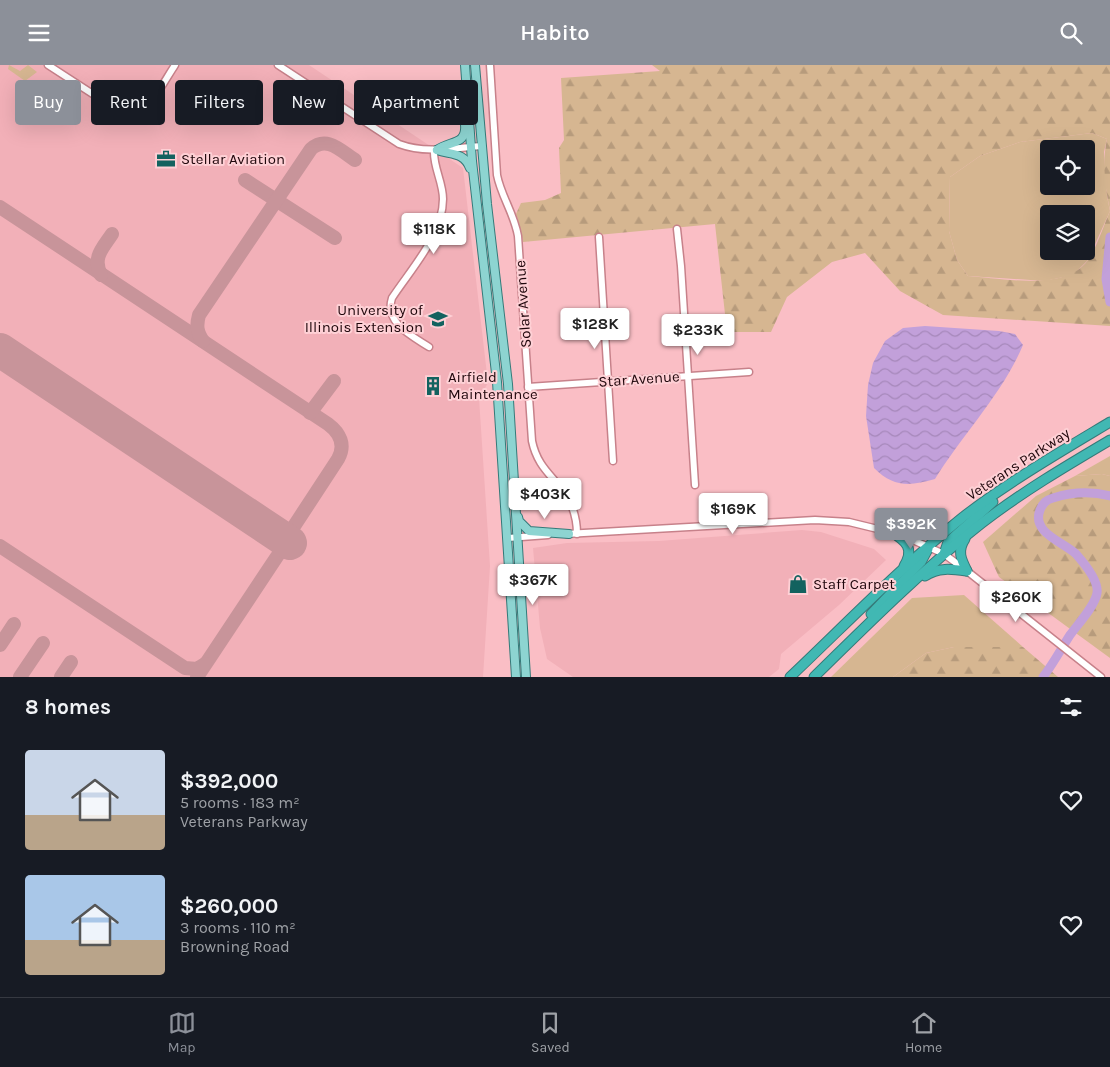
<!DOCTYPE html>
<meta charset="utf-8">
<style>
body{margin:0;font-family:Karla,sans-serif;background:#242831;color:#f1f3f6;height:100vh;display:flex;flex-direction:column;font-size:19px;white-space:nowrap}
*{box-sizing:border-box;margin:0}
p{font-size:16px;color:#9ea1a6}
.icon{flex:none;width:28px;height:28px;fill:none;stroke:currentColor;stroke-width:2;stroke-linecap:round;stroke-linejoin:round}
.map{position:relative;height:612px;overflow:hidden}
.side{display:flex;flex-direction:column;background:#171b24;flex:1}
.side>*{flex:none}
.guide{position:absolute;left:15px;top:15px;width:500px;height:45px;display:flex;gap:10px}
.buttons{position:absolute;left:1040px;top:75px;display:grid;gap:10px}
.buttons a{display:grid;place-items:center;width:55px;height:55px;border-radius:5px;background:#171b24;box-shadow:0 5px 20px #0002;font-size:25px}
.price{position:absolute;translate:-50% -42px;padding:0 11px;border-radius:5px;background:#fff;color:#222;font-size:16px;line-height:32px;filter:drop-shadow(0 1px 2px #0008)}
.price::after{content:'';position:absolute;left:50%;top:30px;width:15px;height:11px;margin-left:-8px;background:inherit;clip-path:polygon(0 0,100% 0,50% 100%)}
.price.selected{background:#8c9099;color:#fff}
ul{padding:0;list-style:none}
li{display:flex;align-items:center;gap:15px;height:125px;padding:0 25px}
li span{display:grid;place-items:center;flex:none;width:140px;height:100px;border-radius:5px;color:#555}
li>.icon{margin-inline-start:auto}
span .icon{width:60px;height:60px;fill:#fffc;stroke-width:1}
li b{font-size:21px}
h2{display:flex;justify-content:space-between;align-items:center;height:60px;padding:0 25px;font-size:21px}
.pill{padding:0 18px;border-radius:5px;background:#171b24;box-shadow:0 5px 20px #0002;font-size:18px;line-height:45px}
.pill.selected{background:#8c9099;color:#fff}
header{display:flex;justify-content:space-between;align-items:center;height:65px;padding:0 25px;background:#8c9099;color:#fff;font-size:22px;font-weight:600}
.tab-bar{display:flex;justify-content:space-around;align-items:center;height:70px;border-top:1px solid #363941;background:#171b24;font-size:14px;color:#9ea1a6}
.tab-bar a{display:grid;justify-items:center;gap:2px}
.tab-bar .selected{color:#8c9099}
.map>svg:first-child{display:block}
.built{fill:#f2b0b8}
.green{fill:#d6b691;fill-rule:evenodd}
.forest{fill:url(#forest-firs)}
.water{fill:url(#water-waves)}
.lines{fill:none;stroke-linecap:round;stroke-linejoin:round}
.river{stroke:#c2a0da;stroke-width:9}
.taxiway{stroke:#c8949a;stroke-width:14}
.runway{stroke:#c8949a;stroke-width:34}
.minor-casing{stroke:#c7818a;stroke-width:9}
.major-casing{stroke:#357a79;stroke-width:10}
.highway-casing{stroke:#357a79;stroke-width:11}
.minor{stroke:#fff;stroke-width:6}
.major{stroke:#8dd4d1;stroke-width:8}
.highway{stroke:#41b8b3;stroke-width:9}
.labels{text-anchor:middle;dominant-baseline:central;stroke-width:4;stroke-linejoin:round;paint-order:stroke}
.poi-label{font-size:15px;fill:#20070c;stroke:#fed0d5;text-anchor:start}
.street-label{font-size:15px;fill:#20070c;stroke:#fed0d5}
</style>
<header><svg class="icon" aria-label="menu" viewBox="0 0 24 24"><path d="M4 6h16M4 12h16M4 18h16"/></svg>Habito<svg class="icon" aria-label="search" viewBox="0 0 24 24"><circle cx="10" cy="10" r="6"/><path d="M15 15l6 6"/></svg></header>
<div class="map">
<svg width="1110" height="612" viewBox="0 0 1110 612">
<defs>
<pattern id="forest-firs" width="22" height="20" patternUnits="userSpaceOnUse" patternTransform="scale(1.25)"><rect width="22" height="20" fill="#d6b691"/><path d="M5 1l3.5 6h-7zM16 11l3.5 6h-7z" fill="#b79b7c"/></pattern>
<pattern id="water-waves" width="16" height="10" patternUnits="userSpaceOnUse" patternTransform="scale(1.25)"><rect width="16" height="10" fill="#c2a0da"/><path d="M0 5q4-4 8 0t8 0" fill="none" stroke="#a688ba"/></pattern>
</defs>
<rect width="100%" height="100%" fill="#fabec5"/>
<!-- built -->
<g class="built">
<polygon points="0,0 309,0 463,103 488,318 479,333 490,501 483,612 0,612"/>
<polygon points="802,465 821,467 874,484 886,495 839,540 781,589 779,604 769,612 573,612 547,594 540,563 533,483 567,478 659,476"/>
</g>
<!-- green -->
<g class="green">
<polygon points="9,0 20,6 28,0 37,7 25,16 8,4"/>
<path d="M1092,68L1107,74L1104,87L1107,131L1110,146L1088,195L1073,210L1045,216L968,211L957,195L949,166L950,112L980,91L1020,77ZM1049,84H1086V121H1049ZM1049,149H1086V186H1049Z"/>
<polygon points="1110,391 1110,411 1102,409 1075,411"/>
<polygon points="964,530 1023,582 954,582 926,588 893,612 831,612 912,533"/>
</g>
<!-- forest -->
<g class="forest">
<path d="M652,0H1110V145C1105,123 1102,97 1107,74L1092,68L1020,77L980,91L950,112L949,166L957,195L968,211C1001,213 1066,227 1088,195C1096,184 1104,160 1110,146V261L943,250L900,226L865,188L832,197L787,232L771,267H727L715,159L523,177L519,158L516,149L521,138L545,135L561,128L559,83L564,75L561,13L660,6Z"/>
<polygon points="1102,409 1110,411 1110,593 999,512 983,477 1036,431 1075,411"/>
<polygon points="954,582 1023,582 1058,612 893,612 926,588"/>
</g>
<!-- water -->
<path class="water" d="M925,261L999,266L1015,269L1023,280C1003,328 963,369 935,414C910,421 894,423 874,403L866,351L868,320L873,298L885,276L903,263Z"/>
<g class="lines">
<!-- river -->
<g class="river">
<polyline points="1110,172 1106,214 1110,237"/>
<path d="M1043,612C1053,599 1061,584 1070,570C1078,559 1095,541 1097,528C1099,516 1084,498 1076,489C1064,477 1031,468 1040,445C1043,438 1046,435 1053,433C1072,427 1091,426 1110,431"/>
</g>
<!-- taxiway -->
<g class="taxiway">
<polyline points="245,115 335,173"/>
<path d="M0,142L328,359C340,368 346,380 338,394L285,475L278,490L197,612"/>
<path d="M101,210C92,192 103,183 112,169"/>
<path d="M203,276C197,267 196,261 199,250L311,84C327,70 341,86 355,95"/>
<polyline points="310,348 334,316"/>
<polyline points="0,481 185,603 197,604 205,599"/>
<polyline points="0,580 14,559"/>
<polyline points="20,612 43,578"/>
<polyline points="61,612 71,597"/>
</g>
<!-- runway -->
<polyline class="runway" points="0,285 290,478"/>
<!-- minor casing -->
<g class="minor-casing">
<g id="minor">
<path d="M48,0L122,48C128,51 135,53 141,49C151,41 167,12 175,0"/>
<path d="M278,0L399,79C426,89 454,83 482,81"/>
<path d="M490,0L497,110C501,131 514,148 518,171L532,376C538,405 556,412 569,435C574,445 577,457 577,469"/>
<polyline points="677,164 681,201 695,420"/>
<polyline points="599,172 613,396"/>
<path d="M429,282C412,271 384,258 392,233C411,204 443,170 443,134C443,117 433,102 434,85"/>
<polyline points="528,322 749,307"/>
<polyline points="566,469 815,455 849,457 894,468"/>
<polyline points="906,472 944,489 967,506 1101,612"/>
<polyline points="507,473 548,470"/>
</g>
</g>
<!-- major casing -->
<g class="major-casing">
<g id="major">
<polyline points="465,0 472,96 497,317 516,612"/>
<polyline points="475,0 487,139 508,319 526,612"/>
<path d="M437,85C450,75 467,81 465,59"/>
<path d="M437,85C451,90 464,87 470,103"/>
<polyline points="518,452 519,456 529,466 569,469"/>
</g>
</g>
<!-- highway casing -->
<g class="highway-casing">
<g id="highway">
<path d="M890,466C906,476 915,483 904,501"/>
<path d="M901,470C916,471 931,471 944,462"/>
<path d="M965,474C957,486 961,494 967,506"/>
<polyline points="944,489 948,477 993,437"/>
<path d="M925,511C938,502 952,504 967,506"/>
<polyline points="871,549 921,497 928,484"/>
<path d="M790,612C847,558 902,501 963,452C1010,416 1060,387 1110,357"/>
<path d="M814,612C868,559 922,505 982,458C1022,427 1066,401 1110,375"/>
</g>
</g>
<!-- minor -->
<use href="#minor" class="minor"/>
<!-- major -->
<use href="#major" class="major"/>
<!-- highway -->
<use href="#highway" class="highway"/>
</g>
<!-- icons -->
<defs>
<g id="office-bare" transform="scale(1.5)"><path d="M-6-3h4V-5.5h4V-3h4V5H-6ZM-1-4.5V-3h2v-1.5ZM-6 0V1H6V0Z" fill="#13625f" stroke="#fed0d5" stroke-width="2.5" paint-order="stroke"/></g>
<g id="university-bare" transform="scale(1.5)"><path d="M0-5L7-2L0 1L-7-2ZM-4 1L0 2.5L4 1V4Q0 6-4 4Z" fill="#13625f" stroke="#fed0d5" stroke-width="2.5" paint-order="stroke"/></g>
<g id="building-bare" transform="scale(1.5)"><path d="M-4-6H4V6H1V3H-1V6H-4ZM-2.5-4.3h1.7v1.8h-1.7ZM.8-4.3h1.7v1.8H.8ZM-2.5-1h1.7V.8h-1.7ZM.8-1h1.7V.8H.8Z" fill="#13625f" stroke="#fed0d5" stroke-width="2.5" paint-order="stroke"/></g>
<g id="shop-bare" transform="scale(1.5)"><path d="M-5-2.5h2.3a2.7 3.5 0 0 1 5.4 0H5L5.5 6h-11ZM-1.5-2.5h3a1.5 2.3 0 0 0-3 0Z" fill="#13625f" stroke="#fed0d5" stroke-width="2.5" paint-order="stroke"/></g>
</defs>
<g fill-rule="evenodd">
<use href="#office-bare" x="166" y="94"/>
<use href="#university-bare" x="438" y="254"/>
<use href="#building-bare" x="433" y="321"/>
<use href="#shop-bare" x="798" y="519"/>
</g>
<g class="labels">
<!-- poi labels -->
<g class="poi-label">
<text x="181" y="94">Stellar Aviation</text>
<text x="423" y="245" text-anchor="end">University of<tspan x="423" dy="17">Illinois Extension</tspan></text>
<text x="448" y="312">Airfield<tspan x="448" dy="17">Maintenance</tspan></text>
<text x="813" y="519">Staff Carpet</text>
</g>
<!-- street labels -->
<g class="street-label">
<text transform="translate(523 239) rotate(-94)">Solar Avenue</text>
<text transform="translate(639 314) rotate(-4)">Star Avenue</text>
<text transform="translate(1018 399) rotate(-33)">Veterans Parkway</text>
</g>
</g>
</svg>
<div class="buttons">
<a><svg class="icon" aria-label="locate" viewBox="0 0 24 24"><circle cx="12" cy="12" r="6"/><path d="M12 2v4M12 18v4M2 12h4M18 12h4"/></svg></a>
<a><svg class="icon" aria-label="layers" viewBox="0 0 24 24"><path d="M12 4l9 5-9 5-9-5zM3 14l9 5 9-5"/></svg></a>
</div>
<b class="price" style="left:434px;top:190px">$118K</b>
<b class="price" style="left:595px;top:285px">$128K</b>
<b class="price" style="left:698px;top:291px">$233K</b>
<b class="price" style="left:545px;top:455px">$403K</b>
<b class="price" style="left:733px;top:470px">$169K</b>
<b class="price selected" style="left:911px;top:485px">$392K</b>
<b class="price" style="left:533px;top:541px">$367K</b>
<b class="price" style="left:1016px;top:558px">$260K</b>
<div class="guide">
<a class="pill selected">Buy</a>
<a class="pill">Rent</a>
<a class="pill">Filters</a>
<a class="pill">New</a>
<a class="pill">Apartment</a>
</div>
</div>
<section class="side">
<h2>8 homes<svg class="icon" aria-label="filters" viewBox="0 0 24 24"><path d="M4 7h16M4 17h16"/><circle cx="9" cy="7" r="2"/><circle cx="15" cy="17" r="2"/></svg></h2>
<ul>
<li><span style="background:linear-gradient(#c9d6e8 65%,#b9a48a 0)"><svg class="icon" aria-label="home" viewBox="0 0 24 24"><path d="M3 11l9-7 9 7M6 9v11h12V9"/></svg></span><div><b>$392,000</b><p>5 rooms · 183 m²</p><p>Veterans Parkway</p></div><svg class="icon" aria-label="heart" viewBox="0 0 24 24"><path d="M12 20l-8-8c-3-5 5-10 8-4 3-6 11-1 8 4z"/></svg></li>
<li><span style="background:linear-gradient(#a9c7e8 65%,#b9a48a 0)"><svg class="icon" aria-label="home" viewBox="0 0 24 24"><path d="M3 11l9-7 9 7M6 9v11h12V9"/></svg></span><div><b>$260,000</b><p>3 rooms · 110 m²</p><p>Browning Road</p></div><svg class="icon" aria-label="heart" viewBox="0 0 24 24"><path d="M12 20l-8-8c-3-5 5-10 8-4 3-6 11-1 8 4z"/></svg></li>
</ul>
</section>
<nav class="tab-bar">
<a class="selected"><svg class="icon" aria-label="map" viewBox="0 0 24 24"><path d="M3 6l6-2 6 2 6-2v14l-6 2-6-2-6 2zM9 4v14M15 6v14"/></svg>Map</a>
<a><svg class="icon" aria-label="saved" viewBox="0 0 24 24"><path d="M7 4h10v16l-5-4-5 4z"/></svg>Saved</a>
<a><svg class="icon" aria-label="home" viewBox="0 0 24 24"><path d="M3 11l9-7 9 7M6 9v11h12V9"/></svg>Home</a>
</nav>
